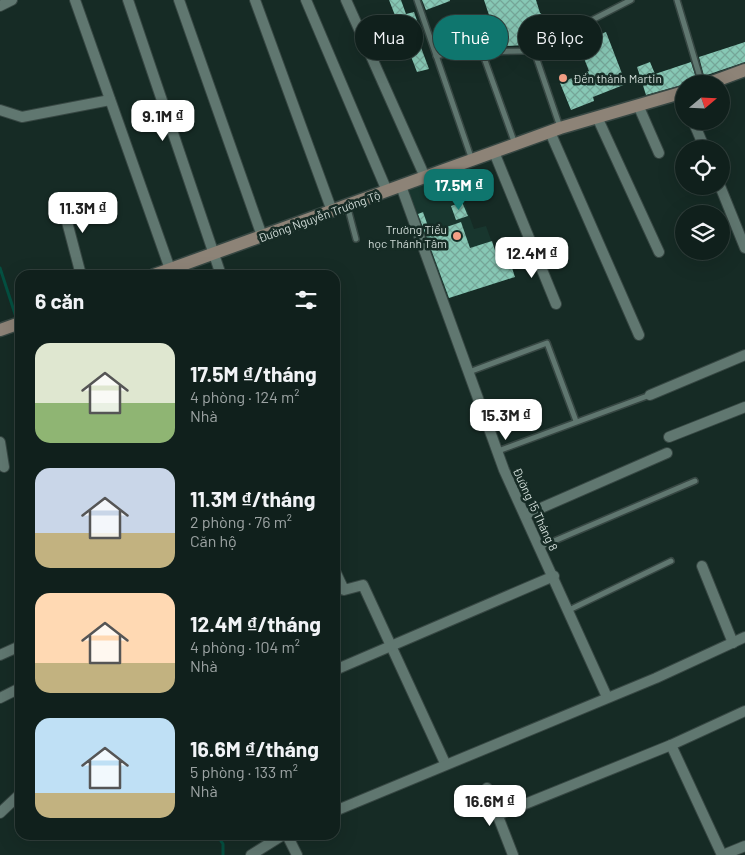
<!DOCTYPE html>
<html lang="vi">
<meta charset="utf-8">
<style>
body{margin:0;font-family:Barlow,sans-serif;background:#1e2d29;color:#f1f3f6;height:100vh;display:flex;flex-direction:column;font-size:19px;white-space:nowrap}
*{box-sizing:border-box;margin:0}
p{font-size:16px;color:#9ca3a3}
.icon{flex:none;width:28px;height:28px;fill:none;stroke:currentColor;stroke-width:2;stroke-linecap:round;stroke-linejoin:round}
.map{position:relative;flex:1;overflow:hidden}
.details{position:absolute;left:15px;top:270px;width:325px;height:570px;display:flex;flex-direction:column;background:#10201c;border-radius:15px;box-shadow:0 5px 20px #0002,0 0 0 1px #303e3b}
.details>*{flex:none}
.guide{position:absolute;left:355px;top:15px;width:315px;height:45px;display:flex;gap:10px}
.needle{width:32px;rotate:71deg}
.controls{position:absolute;left:675px;top:75px;display:grid;gap:10px}
.controls a{display:grid;place-items:center;width:55px;height:55px;border-radius:50%;background:#10201c;box-shadow:0 5px 20px #0002,0 0 0 1px #303e3b;font-size:25px}
.price{position:absolute;translate:-50% -42px;padding:0 11px;border-radius:10px;background:#fff;color:#222;font-size:16px;line-height:32px;filter:drop-shadow(0 1px 2px #0008)}
.price::after{content:'';position:absolute;left:50%;top:30px;width:15px;height:11px;margin-left:-8px;background:inherit;clip-path:polygon(0 0,100% 0,50% 100%)}
.price.active{background:#0f766e;color:#fff}
ul{padding:0;list-style:none}
li{display:flex;align-items:center;gap:15px;height:125px;padding:0 20px}
li span{display:grid;place-items:center;flex:none;width:140px;height:100px;border-radius:15px;color:#555}
li>.icon{margin-inline-start:auto}
span .icon{width:60px;height:60px;fill:#fffc;stroke-width:1}
li b{font-size:21px}
h2{display:flex;justify-content:space-between;align-items:center;height:60px;padding:0 20px;font-size:21px}
.tag{padding:0 18px;border-radius:22px;background:#10201c;box-shadow:0 5px 20px #0002,0 0 0 1px #303e3b;font-size:18px;line-height:45px}
.tag.active{background:#0f766e;color:#fff}
.map>svg:first-child{display:block}
.built{fill:#18362e}
.lines{fill:none;stroke-linecap:round;stroke-linejoin:round}
.stream{stroke:#045041;stroke-width:3}
.building{fill:url(#building-cross-hatch)}
.service-casing{stroke:#374743;stroke-width:8}
.minor-casing{stroke:#374743;stroke-width:12}
.secondary-casing{stroke:#374743;stroke-width:15}
.service{stroke:#607770;stroke-width:5}
.minor{stroke:#607770;stroke-width:10}
.secondary{stroke:#8d8377;stroke-width:12}
.poi-dot{fill:#f39f85;stroke:#162b25;stroke-width:2}
.labels{text-anchor:middle;dominant-baseline:central;stroke-width:5;stroke-linejoin:round;paint-order:stroke}
.poi-label{font-size:12px;fill:#d0dcd8;stroke:#162b25;text-anchor:start}
.street-label{font-size:12px;fill:#d0dcd8;stroke:#162b25}
</style>
<div class="map">
<svg width="745" height="855" viewBox="0 0 745 855">
<defs>
<pattern id="building-cross-hatch" width="8" height="8" patternUnits="userSpaceOnUse" patternTransform="scale(1.25)"><rect width="8" height="8" fill="#87c8b5"/><path d="M0 0l8 8M0 8l8-8" fill="none" stroke="#75a698"/></pattern>
</defs>
<rect width="100%" height="100%" fill="#162b25"/>
<!-- built -->
<polygon class="built" points="454,173 474,229 486,226 500,265 510,262 515,277 446,299 406,190"/>
<g class="lines">
<!-- stream -->
<g class="stream">
<polyline points="0,268 17,320"/>
<polyline points="17,326 20,353"/>
<polyline points="217,835 223,844 223,855"/>
</g>
</g>
<!-- building -->
<g class="building">
<polygon points="389,0 401,0 406,14 414,12 421,32 416,34 429,69 417,72"/>
<polygon points="422,0 450,0 450,1 426,10"/>
<polygon points="484,0 536,0 540,13 557,25 558,30 555,33 549,32 540,39 525,45 507,46 494,41 477,47 472,46 469,35 493,27"/>
<polygon points="606,32 626,84 593,97 594,101 571,110 560,83 589,71 578,43"/>
<polygon points="745,42 745,62 704,76 699,57"/>
<polygon points="650,62 655,74 691,62 697,81 646,95 637,67"/>
<polygon points="462,202 468,216 456,220 451,206"/>
<polygon points="423,212 429,229 436,227 438,230 461,222 470,248 492,241 500,266 510,262 515,277 449,298 418,214"/>
</g>
<g class="lines">
<!-- service casing -->
<g class="service-casing">
<g id="service">
<polyline points="417,0 472,160"/>
<polyline points="677,0 702,84"/>
<polyline points="533,48 560,127"/>
<polyline points="482,52 515,144"/>
<polyline points="436,56 466,49 482,52 523,51 555,39 631,0"/>
<polyline points="347,205 356,239"/>
<polyline points="469,372 547,343 576,421"/>
<polyline points="498,451 650,395"/>
<polyline points="540,547 695,481"/>
<polyline points="569,610 671,561"/>
</g>
</g>
<!-- minor casing -->
<g class="minor-casing">
<g id="minor">
<polyline points="75,0 170,269"/>
<polyline points="128,0 221,275"/>
<polyline points="179,0 262,236"/>
<polyline points="255,0 332,211"/>
<polyline points="306,0 387,191"/>
<polyline points="346,0 425,177"/>
<polyline points="0,6 12,0"/>
<polyline points="638,105 659,153"/>
<polyline points="0,110 22,117 110,100"/>
<polyline points="597,117 659,252"/>
<polyline points="693,121 705,149"/>
<polyline points="550,132 639,335"/>
<polyline points="494,152 556,304"/>
<polyline points="401,186 504,470 607,697"/>
<polyline points="720,186 745,248"/>
<polyline points="61,199 81,275"/>
<polyline points="650,395 745,355"/>
<polyline points="669,437 745,407"/>
<polyline points="0,442 4,467"/>
<polyline points="525,515 667,453"/>
<polyline points="702,566 733,643"/>
<polyline points="335,571 344,590 363,585 445,763"/>
<polyline points="0,655 20,646"/>
<polyline points="335,670 554,576"/>
<polyline points="0,698 20,688"/>
<polyline points="671,745 722,855"/>
<polyline points="487,788 513,855"/>
<polyline points="335,811 656,678 745,637"/>
<polyline points="0,813 20,794"/>
<polyline points="498,815 671,745 745,711"/>
<polyline points="287,835 297,855"/>
<polyline points="251,855 283,835"/>
<polyline points="723,855 745,846"/>
</g>
</g>
<!-- secondary casing -->
<g class="secondary-casing">
<g id="secondary">
<polyline points="707,84 745,70"/>
<polyline points="154,275 560,128 684,92"/>
<polyline points="0,330 20,323"/>
</g>
</g>
<!-- service -->
<use href="#service" class="service"/>
<!-- minor -->
<use href="#minor" class="minor"/>
<!-- secondary -->
<use href="#secondary" class="secondary"/>
</g>
<!-- markers -->
<g class="poi-dot">
<circle cx="563" cy="78" r="5"/>
<circle cx="457" cy="236" r="5"/>
</g>
<g class="labels">
<!-- poi labels -->
<g class="poi-label">
<text x="573" y="78">Đền thánh Martin</text>
<text x="447" y="229" text-anchor="end">Trường Tiểu<tspan x="447" dy="14">học Thánh Tâm</tspan></text>
</g>
<!-- street labels -->
<g class="street-label">
<text transform="translate(319 216) rotate(-20)">Đường Nguyễn Trường Tộ</text>
<text transform="translate(536 509) rotate(65)">Đường 15 Tháng 8</text>
</g>
</g>
</svg>
<div class="controls">
<a><svg class="needle" viewBox="-14 -14 28 28"><path d="M0-13l5 13h-10z" fill="#e53935"/><path d="M0 13l5-13h-10z" fill="#9ca3a3"/></svg></a>
<a><svg class="icon" aria-label="locate" viewBox="0 0 24 24"><circle cx="12" cy="12" r="6"/><path d="M12 2v4M12 18v4M2 12h4M18 12h4"/></svg></a>
<a><svg class="icon" aria-label="layers" viewBox="0 0 24 24"><path d="M12 4l9 5-9 5-9-5zM3 14l9 5 9-5"/></svg></a>
</div>
<b class="price" style="left:163px;top:142px">9.1M ₫</b>
<b class="price active" style="left:459px;top:211px">17.5M ₫</b>
<b class="price" style="left:83px;top:234px">11.3M ₫</b>
<b class="price" style="left:532px;top:279px">12.4M ₫</b>
<b class="price" style="left:506px;top:441px">15.3M ₫</b>
<b class="price" style="left:490px;top:827px">16.6M ₫</b>
<div class="guide">
<a class="tag">Mua</a>
<a class="tag active">Thuê</a>
<a class="tag">Bộ lọc</a>
</div>
<section class="details">
<h2>6 căn<svg class="icon" aria-label="filters" viewBox="0 0 24 24"><path d="M4 7h16M4 17h16"/><circle cx="9" cy="7" r="2"/><circle cx="15" cy="17" r="2"/></svg></h2>
<ul>
<li><span style="background:linear-gradient(#dfe7d0 60%,#8fb573 0)"><svg class="icon" aria-label="home" viewBox="0 0 24 24"><path d="M3 11l9-7 9 7M6 9v11h12V9"/></svg></span><div><b>17.5M ₫/tháng</b><p>4 phòng · 124 m²</p><p>Nhà</p></div></li>
<li><span style="background:linear-gradient(#c9d6e8 65%,#c2b280 0)"><svg class="icon" aria-label="home" viewBox="0 0 24 24"><path d="M3 11l9-7 9 7M6 9v11h12V9"/></svg></span><div><b>11.3M ₫/tháng</b><p>2 phòng · 76 m²</p><p>Căn hộ</p></div></li>
<li><span style="background:linear-gradient(#ffd9b3 70%,#c2b280 0)"><svg class="icon" aria-label="home" viewBox="0 0 24 24"><path d="M3 11l9-7 9 7M6 9v11h12V9"/></svg></span><div><b>12.4M ₫/tháng</b><p>4 phòng · 104 m²</p><p>Nhà</p></div></li>
<li><span style="background:linear-gradient(#bfe0f5 75%,#c2b280 0)"><svg class="icon" aria-label="home" viewBox="0 0 24 24"><path d="M3 11l9-7 9 7M6 9v11h12V9"/></svg></span><div><b>16.6M ₫/tháng</b><p>5 phòng · 133 m²</p><p>Nhà</p></div></li>
</ul>
</section>
</div>
